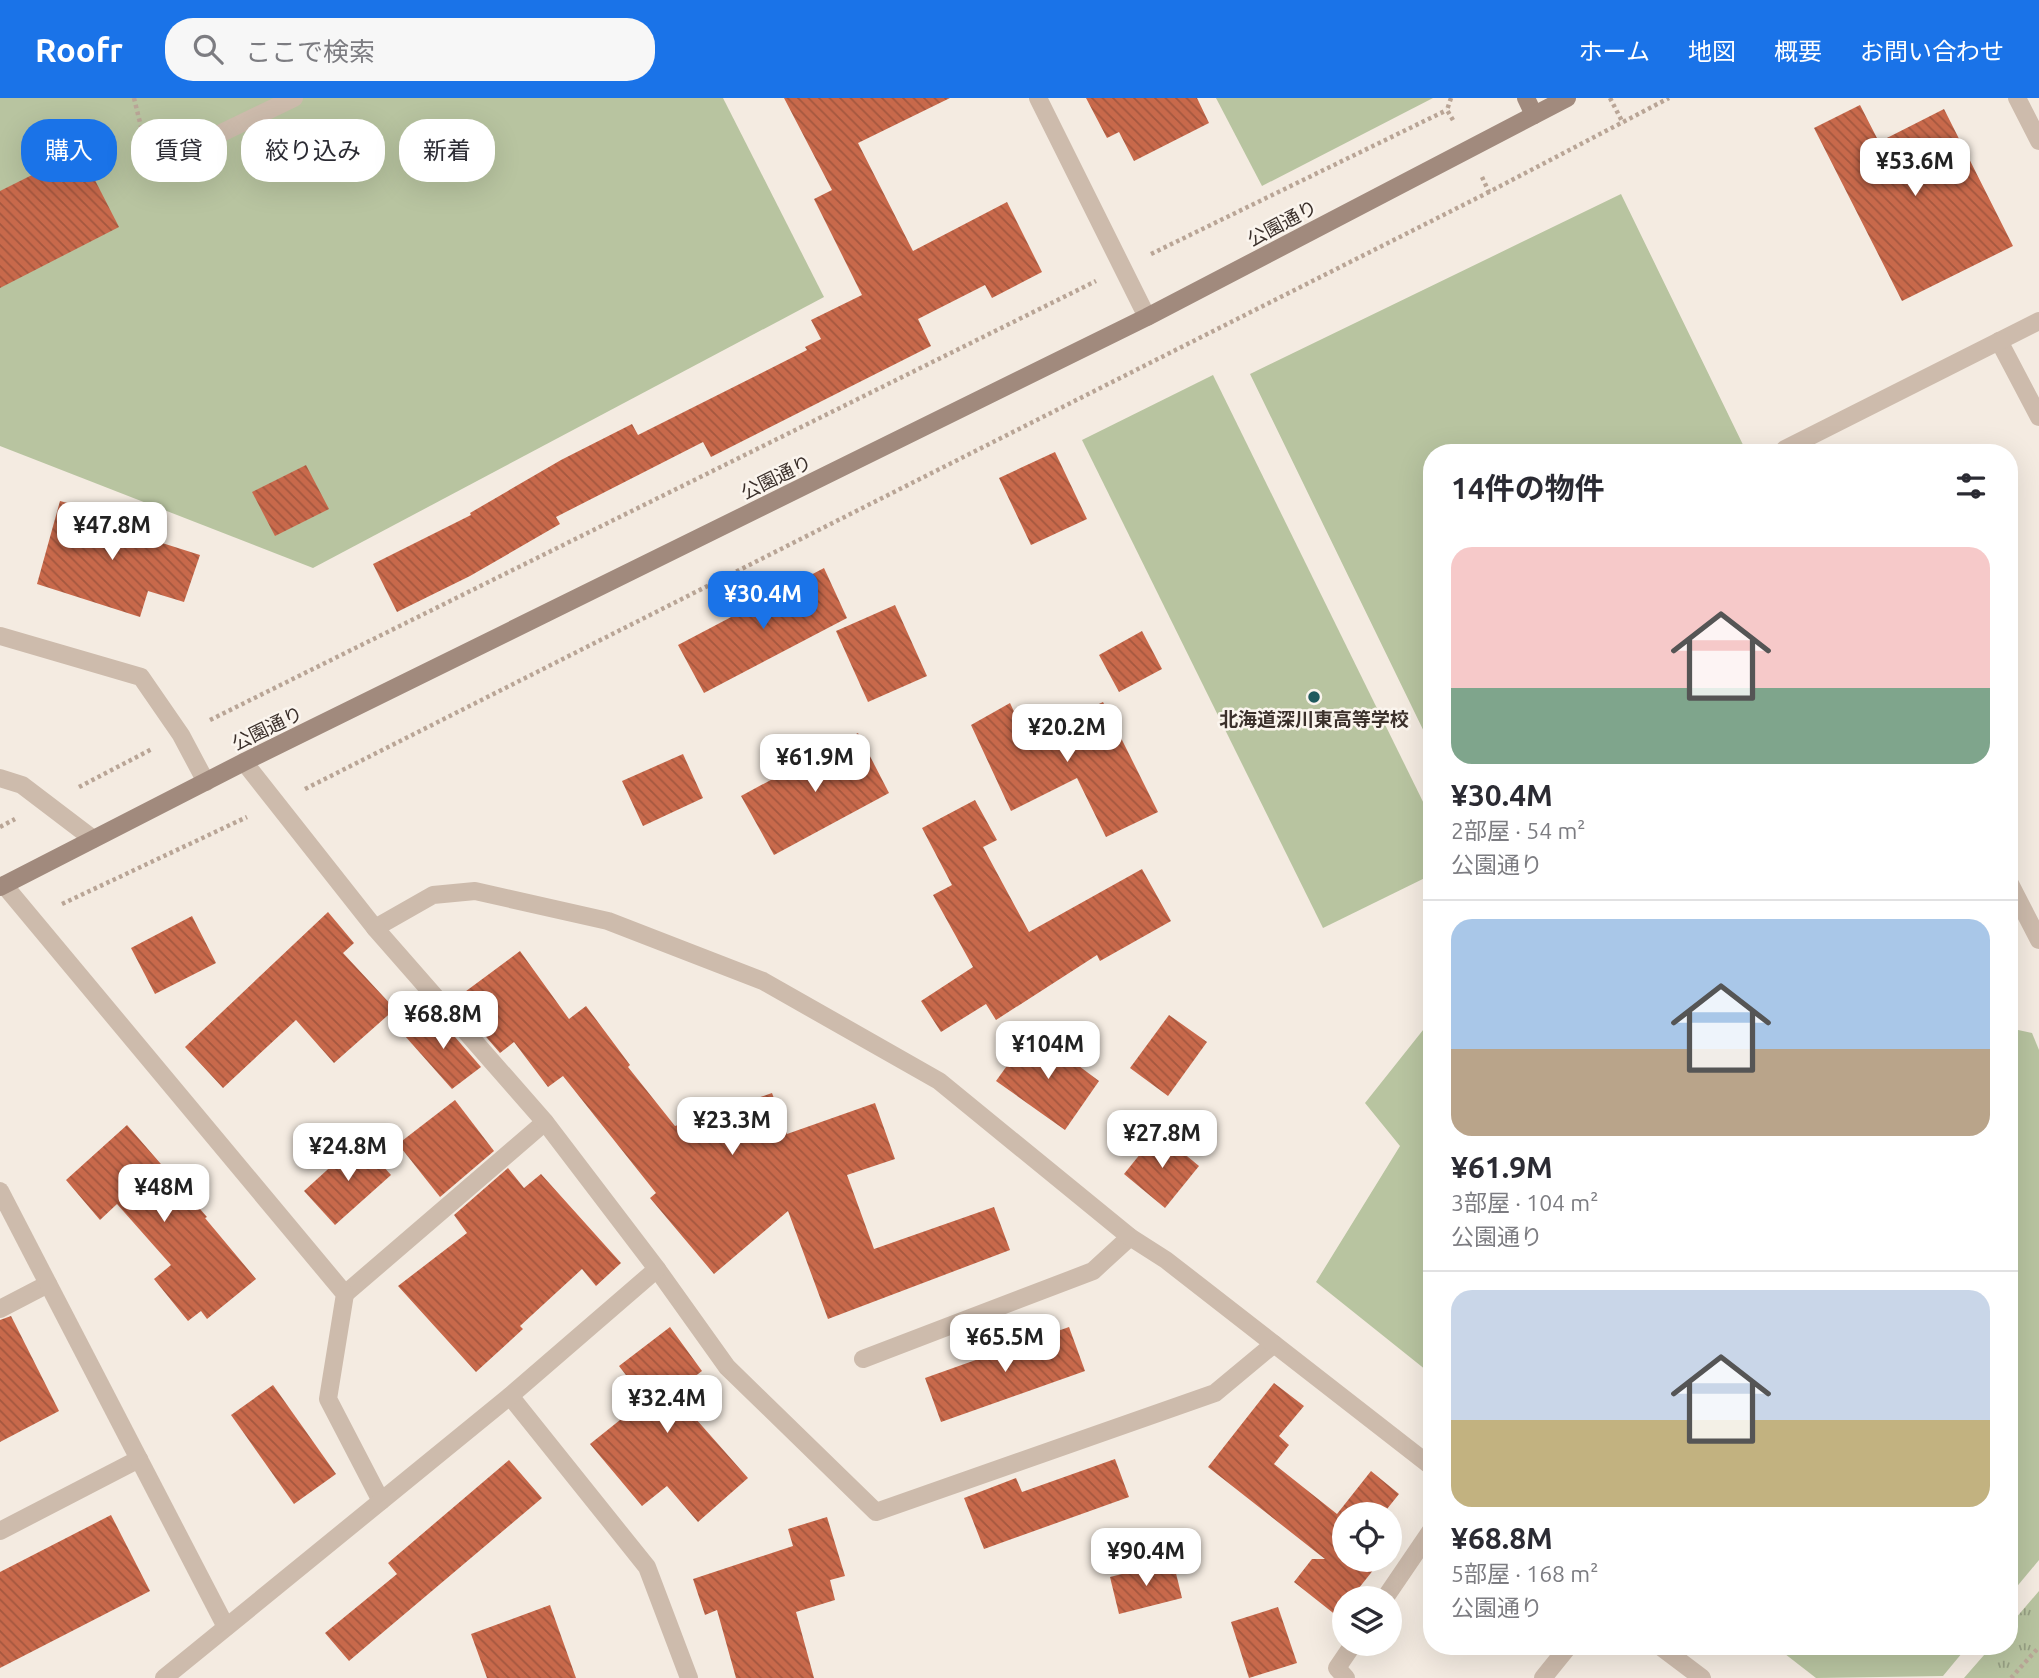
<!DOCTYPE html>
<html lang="ja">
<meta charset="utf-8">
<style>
body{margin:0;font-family:Ubuntu,"Noto Sans JP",sans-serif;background:#f7f7f7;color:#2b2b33;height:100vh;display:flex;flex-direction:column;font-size:26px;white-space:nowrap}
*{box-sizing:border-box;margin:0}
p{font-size:23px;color:#7c7c81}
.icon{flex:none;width:38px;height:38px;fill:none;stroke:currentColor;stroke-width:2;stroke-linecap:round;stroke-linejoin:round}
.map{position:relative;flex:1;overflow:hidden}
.drawer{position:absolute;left:1423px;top:346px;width:595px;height:1211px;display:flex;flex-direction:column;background:#fff;border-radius:28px;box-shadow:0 7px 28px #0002}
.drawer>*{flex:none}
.hud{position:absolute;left:21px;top:21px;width:665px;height:63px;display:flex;gap:14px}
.controls{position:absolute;left:1332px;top:1404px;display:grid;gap:14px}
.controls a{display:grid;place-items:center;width:70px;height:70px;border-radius:50%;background:#fff;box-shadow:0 7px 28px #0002;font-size:35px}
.price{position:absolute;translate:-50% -60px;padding:0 16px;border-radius:14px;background:#fff;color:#222;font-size:23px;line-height:46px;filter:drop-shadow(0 2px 4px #0008)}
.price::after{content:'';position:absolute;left:50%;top:42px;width:21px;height:16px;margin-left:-10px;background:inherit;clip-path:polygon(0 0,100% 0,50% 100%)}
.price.on{background:#1a73e8;color:#fff}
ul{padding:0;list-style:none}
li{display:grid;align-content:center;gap:14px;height:371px;padding:0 28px}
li+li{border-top:2px solid #e1e1e2}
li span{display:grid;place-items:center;height:217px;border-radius:21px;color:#555}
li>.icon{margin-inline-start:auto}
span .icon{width:126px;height:126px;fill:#fffc;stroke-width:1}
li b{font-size:30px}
h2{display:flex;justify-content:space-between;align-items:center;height:84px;padding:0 28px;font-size:30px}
.tag{padding:0 24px;border-radius:28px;background:#fff;box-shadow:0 7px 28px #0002;font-size:24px;line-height:63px}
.tag.on{background:#1a73e8;color:#fff}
header{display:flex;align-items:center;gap:42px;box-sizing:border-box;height:98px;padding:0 35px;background:#1a73e8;color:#fff}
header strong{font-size:33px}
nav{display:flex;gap:38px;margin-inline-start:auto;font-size:24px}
.search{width:490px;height:63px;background:#f7f7f7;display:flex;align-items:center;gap:18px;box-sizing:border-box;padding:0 24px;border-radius:28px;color:#7c7c81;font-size:26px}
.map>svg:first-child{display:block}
.grass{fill:url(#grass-tufts)}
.park{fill:#b8c4a0}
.building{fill:url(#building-back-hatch)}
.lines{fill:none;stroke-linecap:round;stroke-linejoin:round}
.path{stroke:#b9a596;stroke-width:4.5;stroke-dasharray:3.5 3.5;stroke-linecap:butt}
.lane{stroke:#cdbbac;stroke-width:18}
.street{stroke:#cdbbac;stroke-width:18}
.secondary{stroke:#a18a7d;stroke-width:18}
.poi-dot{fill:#1f5a5e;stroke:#fbf5ee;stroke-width:2.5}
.labels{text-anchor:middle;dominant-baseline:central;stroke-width:5;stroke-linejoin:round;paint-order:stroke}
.street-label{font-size:19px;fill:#3b302b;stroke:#fbf5ee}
.poi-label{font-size:19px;font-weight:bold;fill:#3b302b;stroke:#fbf5ee}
</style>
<header>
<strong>Roofr</strong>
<div class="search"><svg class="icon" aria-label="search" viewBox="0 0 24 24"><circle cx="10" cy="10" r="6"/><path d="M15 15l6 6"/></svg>ここで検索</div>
<nav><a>ホーム</a><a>地図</a><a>概要</a><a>お問い合わせ</a></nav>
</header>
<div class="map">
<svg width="2039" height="1580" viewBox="0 0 2039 1580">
<defs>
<pattern id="grass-tufts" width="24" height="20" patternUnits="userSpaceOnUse" patternTransform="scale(1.75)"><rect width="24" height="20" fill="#b8c4a0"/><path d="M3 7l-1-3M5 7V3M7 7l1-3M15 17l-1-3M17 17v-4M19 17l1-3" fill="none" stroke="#97a083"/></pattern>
<pattern id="building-back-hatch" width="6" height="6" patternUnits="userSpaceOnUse" patternTransform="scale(1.75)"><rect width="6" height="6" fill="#c8694b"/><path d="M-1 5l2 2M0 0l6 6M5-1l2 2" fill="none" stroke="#a4573f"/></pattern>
</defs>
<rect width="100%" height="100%" fill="#f4ebe1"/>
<!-- grass -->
<polygon class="grass" points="2039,1493 2039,1580 1964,1580 1991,1549 2009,1549 2009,1528"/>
<!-- park -->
<g class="park">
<polygon points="0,0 723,0 824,199 313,470 0,348"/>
<polygon points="1216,0 1433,0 1262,88"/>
<polygon points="1621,96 1747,355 1432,355 1431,648 1250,276"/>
<polygon points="1213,277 1431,720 1431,777 1323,830 1082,342"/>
<polygon points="1431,922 1431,1276 1316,1184 1400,1048 1365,1005"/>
<polygon points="2009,930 2032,935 2039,952 2039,1462 2009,1498"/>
<polygon points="1776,1549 1967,1549 1943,1578 1816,1580"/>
</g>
<!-- building -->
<g class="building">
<polygon points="784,0 950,0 858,45 913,153 1007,104 1042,174 992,200 985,187 918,221 931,248 711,359 703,344 556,419 560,426 470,478 397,514 373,466 471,417 470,415 561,362 632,326 638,337 807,252 805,249 821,241 811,222 862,197 814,101 832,92"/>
<polygon points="1086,0 1197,0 1209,25 1134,63 1119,34 1107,40"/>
<polygon points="1860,7 1879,44 1944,11 2013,148 1902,203 1814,30"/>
<polygon points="80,53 119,129 0,190 0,93"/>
<polygon points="1055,354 1087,421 1031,447 999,380"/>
<polygon points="306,367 329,411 275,438 252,394"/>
<polygon points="60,403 121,419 118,431 200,457 184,504 148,493 140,519 37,486"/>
<polygon points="824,470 847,520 704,595 678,547"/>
<polygon points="895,507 927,578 868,604 836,533"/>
<polygon points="1142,533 1162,571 1119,594 1099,557"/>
<polygon points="1103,604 1158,714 1106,739 1077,680 1011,713 971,627 1010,605 1027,641"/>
<polygon points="858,635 889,695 774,757 741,698"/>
<polygon points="683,656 703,700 643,728 622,683"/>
<polygon points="975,702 997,742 983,749 1029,834 1142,771 1171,823 1100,863 1097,857 996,922 986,906 941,934 921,903 973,869 933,797 952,787 922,730"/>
<polygon points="328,814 354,845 343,855 395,911 334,965 296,922 223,990 185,949"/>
<polygon points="192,818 216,865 155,896 131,850"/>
<polygon points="520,853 569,921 586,908 630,967 628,969 675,1028 772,995 787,1036 875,1005 895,1061 847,1077 874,1151 994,1109 1010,1152 828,1221 788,1113 714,1176 650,1100 656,1095 563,978 548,989 514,944 500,955 454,902"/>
<polygon points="435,916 481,969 452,991 405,938"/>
<polygon points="1169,917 1207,944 1168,998 1130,970"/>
<polygon points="1032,933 1099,983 1065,1032 996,983"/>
<polygon points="455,1002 494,1053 440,1099 398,1046"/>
<polygon points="127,1027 207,1119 205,1120 256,1181 207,1221 201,1213 188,1223 154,1181 171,1167 117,1106 100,1122 66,1082"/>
<polygon points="1158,1034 1199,1068 1165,1110 1124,1076"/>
<polygon points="360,1042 391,1077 335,1127 304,1093"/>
<polygon points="508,1070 524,1090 541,1076 621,1165 596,1188 582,1171 520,1228 523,1231 476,1274 398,1188 467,1135 454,1117"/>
<polygon points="11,1218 59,1313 0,1344 0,1222"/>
<polygon points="670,1229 702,1273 673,1295 748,1380 698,1424 667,1388 642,1408 590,1346 645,1302 619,1268"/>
<polygon points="1069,1229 1085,1273 941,1324 925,1280"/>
<polygon points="1274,1285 1304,1308 1279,1338 1289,1347 1274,1366 1337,1416 1371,1373 1399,1396 1383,1416 1344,1416 1344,1461 1382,1461 1351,1500 1344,1500 1344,1509 1337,1518 1294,1484 1312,1461 1325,1461 1208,1369"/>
<polygon points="273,1287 336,1376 294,1406 231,1317"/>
<polygon points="1115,1361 1129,1399 984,1451 964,1400 1016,1380 1022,1394"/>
<polygon points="509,1362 542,1400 349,1563 325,1535 397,1476 388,1465"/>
<polygon points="111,1417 150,1493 0,1570 0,1474"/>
<polygon points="827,1419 845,1478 830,1482 835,1502 796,1514 814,1580 736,1580 717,1512 705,1517 693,1481 793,1448 788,1431"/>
<polygon points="1173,1463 1182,1500 1119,1516 1110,1479"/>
<polygon points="550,1507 576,1580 487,1580 471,1536"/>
<polygon points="1278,1509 1297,1565 1249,1580 1231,1524"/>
</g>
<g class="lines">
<!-- path -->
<g class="path">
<polyline points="134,0 143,37"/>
<polyline points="1451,0 1447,12 1454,24"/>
<polyline points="1610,0 1623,25"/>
<polyline points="1482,79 1489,94 1669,0"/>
<polyline points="1151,156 1447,12"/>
<polyline points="210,622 1096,183"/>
<polyline points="79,689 152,651"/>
<polyline points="305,691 1489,94"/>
<polyline points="0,729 15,721"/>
<polyline points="62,806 247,719"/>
<polyline points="2011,1580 2039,1549"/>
</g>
<!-- lane -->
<g class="lane">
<polyline points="151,69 294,0"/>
<polyline points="1999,243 2039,319"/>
<polyline points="1787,355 1785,351 2039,223"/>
<polyline points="2009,784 2039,842"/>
<polyline points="657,1171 727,1269 876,1414 1215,1295 1274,1246"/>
<polyline points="345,1196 545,1024"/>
<polyline points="0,1211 48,1186"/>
<polyline points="863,1261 1093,1173 1130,1139"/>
<polyline points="0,1433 139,1361"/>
<polyline points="1385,1500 1432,1431"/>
<polyline points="1346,1580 1337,1570 1354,1545"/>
<polyline points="1543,1580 1568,1549"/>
</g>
<!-- street -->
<g class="street">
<polyline points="1038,0 1147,219"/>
<polyline points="2017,0 2039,43"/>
<polyline points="0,538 141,579 181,637 206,684"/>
<polyline points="0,680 22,687 93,741"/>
<polyline points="4,787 345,1196 328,1301 381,1403"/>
<polyline points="375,830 433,797 475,793 608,823 763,883 939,983 1130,1139 1166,1162 1432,1369"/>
<polyline points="0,1093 226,1529"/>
<polyline points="510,1298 647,1469 689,1580"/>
<polyline points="1661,1549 1702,1580"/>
<polyline points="164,1580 510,1298 657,1171 545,1024 375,830 244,664"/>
</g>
<!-- secondary -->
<g class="secondary">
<polyline points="1526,0 1534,17"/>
<polyline points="0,789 244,664 1147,219 1567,0"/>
</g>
</g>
<!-- markers -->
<circle class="poi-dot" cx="1314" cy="599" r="7"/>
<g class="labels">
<!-- street labels -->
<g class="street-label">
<text transform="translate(1282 125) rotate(-28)">公園通り</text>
<text transform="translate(776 379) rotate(-26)">公園通り</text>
<text transform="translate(267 630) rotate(-26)">公園通り</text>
</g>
<!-- poi labels -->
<g class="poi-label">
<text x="1314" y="621">北海道深川東高等学校</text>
</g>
</g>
</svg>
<div class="controls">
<a><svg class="icon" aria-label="locate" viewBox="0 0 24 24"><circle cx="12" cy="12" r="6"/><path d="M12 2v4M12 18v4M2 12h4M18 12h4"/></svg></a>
<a><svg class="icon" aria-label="layers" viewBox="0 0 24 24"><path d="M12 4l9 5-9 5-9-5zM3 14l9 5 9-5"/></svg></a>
</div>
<b class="price" style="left:1915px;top:100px">¥53.6M</b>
<b class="price" style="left:112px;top:464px">¥47.8M</b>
<b class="price on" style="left:763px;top:533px">¥30.4M</b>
<b class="price" style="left:1067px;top:666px">¥20.2M</b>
<b class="price" style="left:815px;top:696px">¥61.9M</b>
<b class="price" style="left:443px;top:953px">¥68.8M</b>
<b class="price" style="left:1048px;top:983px">¥104M</b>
<b class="price" style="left:732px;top:1059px">¥23.3M</b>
<b class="price" style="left:1162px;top:1072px">¥27.8M</b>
<b class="price" style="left:348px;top:1085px">¥24.8M</b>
<b class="price" style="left:164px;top:1126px">¥48M</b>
<b class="price" style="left:1005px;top:1276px">¥65.5M</b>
<b class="price" style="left:667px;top:1337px">¥32.4M</b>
<b class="price" style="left:1146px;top:1490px">¥90.4M</b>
<div class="hud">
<a class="tag on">購入</a>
<a class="tag">賃貸</a>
<a class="tag">絞り込み</a>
<a class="tag">新着</a>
</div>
<section class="drawer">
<h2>14件の物件<svg class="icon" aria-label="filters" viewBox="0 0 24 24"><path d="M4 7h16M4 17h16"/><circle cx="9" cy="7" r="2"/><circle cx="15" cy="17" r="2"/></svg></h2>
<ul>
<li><span style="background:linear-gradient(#f6c9c9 65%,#7fa58c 0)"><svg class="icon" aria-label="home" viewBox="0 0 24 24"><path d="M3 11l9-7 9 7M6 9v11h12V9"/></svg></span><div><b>¥30.4M</b><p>2部屋 · 54 m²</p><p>公園通り</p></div></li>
<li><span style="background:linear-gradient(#a9c7e8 60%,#b9a48a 0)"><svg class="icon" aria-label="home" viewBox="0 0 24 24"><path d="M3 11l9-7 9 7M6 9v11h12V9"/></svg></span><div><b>¥61.9M</b><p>3部屋 · 104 m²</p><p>公園通り</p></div></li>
<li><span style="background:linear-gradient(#c9d6e8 60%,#c2b280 0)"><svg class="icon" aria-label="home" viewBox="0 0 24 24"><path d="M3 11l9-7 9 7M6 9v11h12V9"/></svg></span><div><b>¥68.8M</b><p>5部屋 · 168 m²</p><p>公園通り</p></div></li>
</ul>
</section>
</div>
